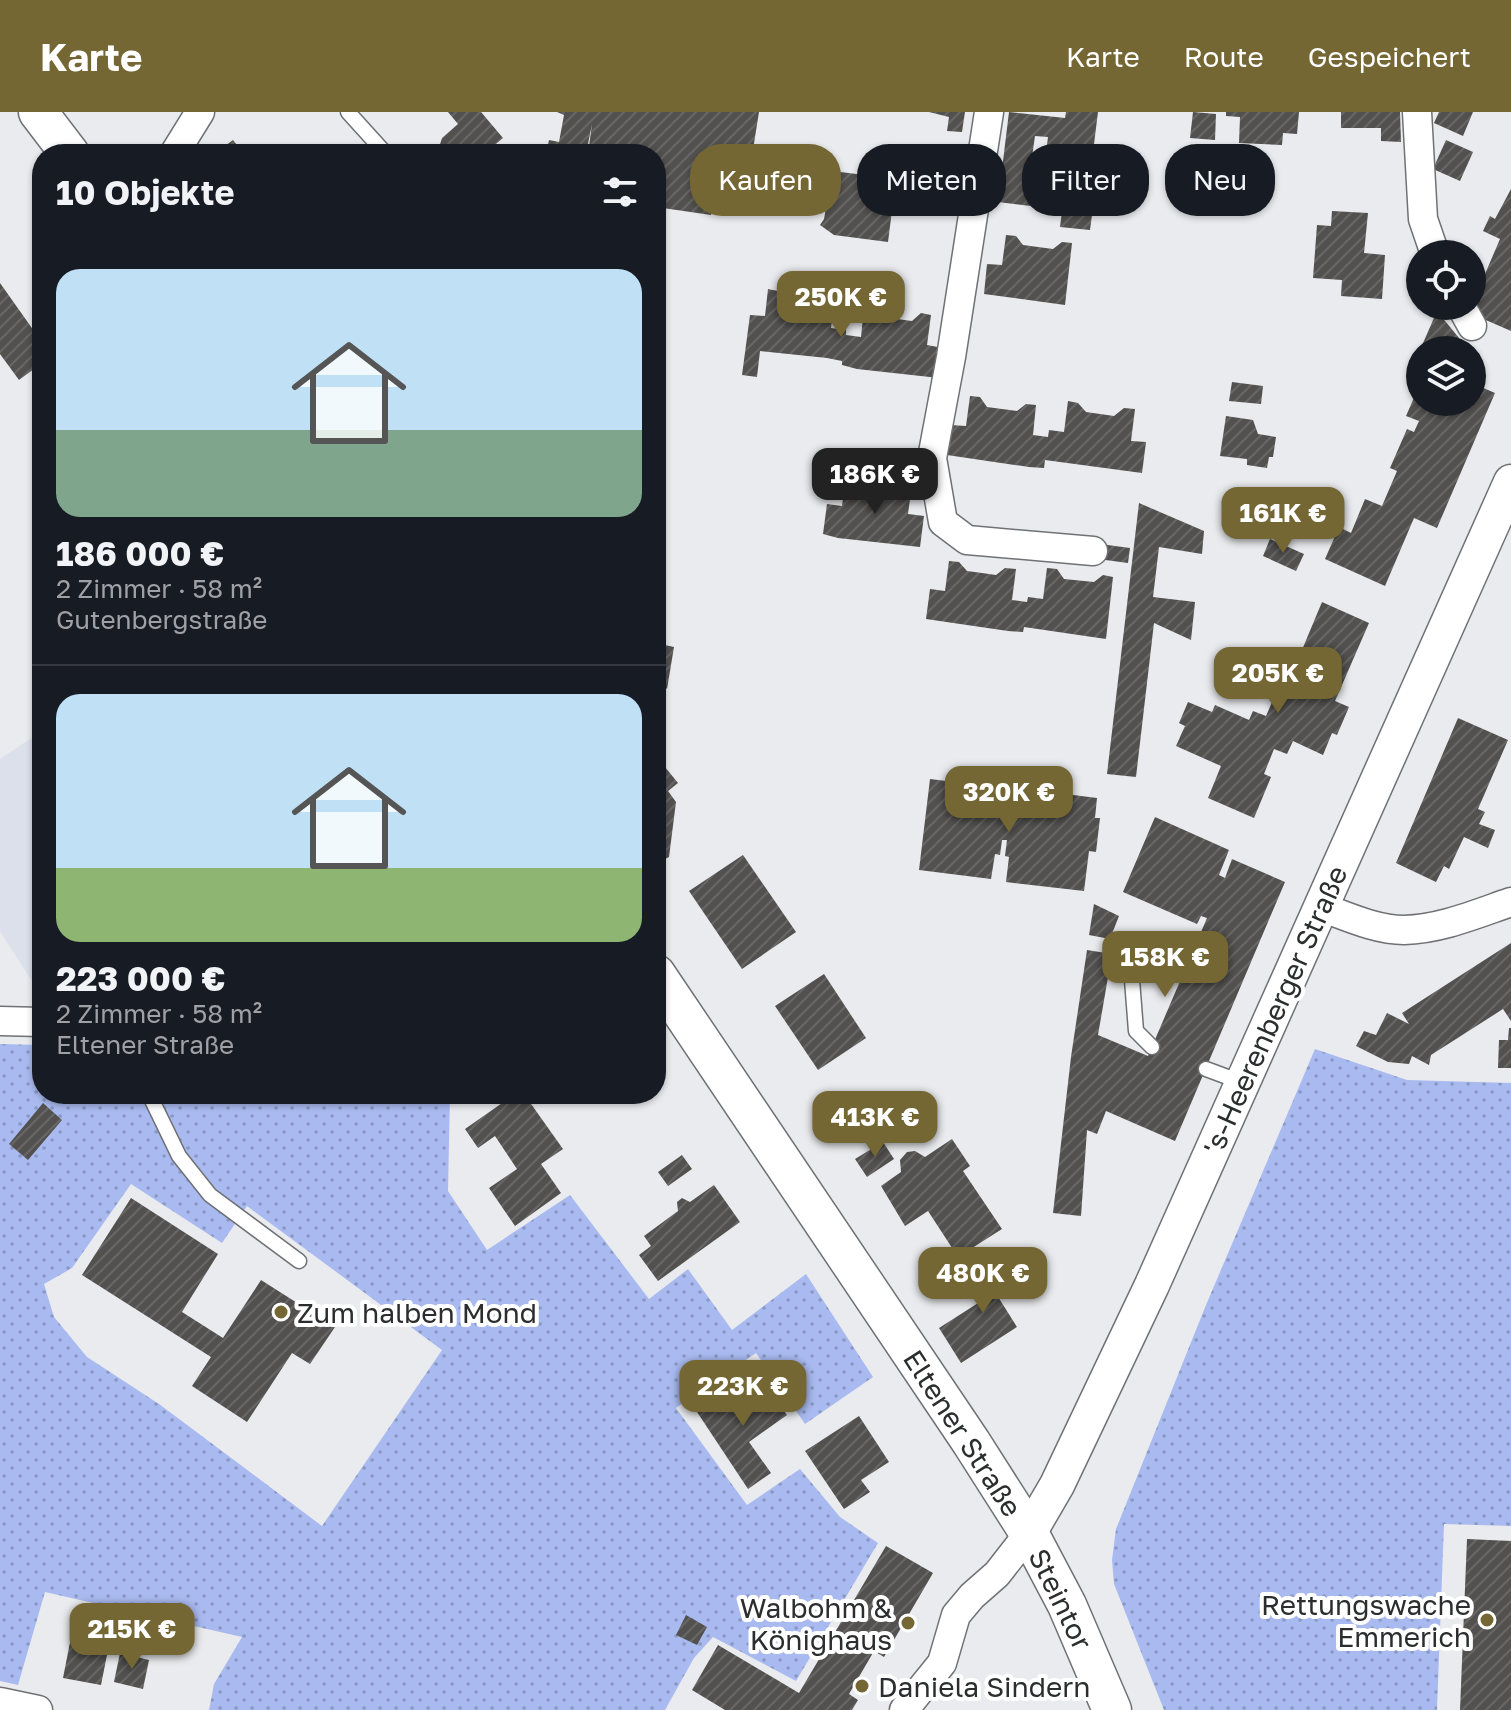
<!DOCTYPE html>
<html lang="de">
<meta charset="utf-8">
<style>
body{margin:0;font-family:"Golos Text",sans-serif;background:#242831;color:#f1f3f6;height:100vh;display:flex;flex-direction:column;font-size:30px;white-space:nowrap}
*{box-sizing:border-box;margin:0}
p{font-size:26px;color:#9ea1a6}
.icon{flex:none;width:44px;height:44px;fill:none;stroke:currentColor;stroke-width:2;stroke-linecap:round;stroke-linejoin:round}
.map{position:relative;flex:1;overflow:hidden}
.drawer{position:absolute;left:32px;top:32px;width:634px;height:960px;display:flex;flex-direction:column;background:#171b24;border-radius:32px;box-shadow:0 2px 6px #0004}
.drawer>*{flex:none}
.top-card{position:absolute;left:690px;top:32px;width:700px;height:72px;display:flex;gap:16px}
.controls{position:absolute;left:1406px;top:128px;display:grid;gap:16px}
.controls a{display:grid;place-items:center;width:80px;height:80px;border-radius:50%;background:#171b24;box-shadow:0 2px 6px #0004;font-size:40px}
.price{position:absolute;translate:-50% -68px;padding:0 18px;border-radius:16px;background:#746734;color:#fff;font-size:26px;line-height:52px;filter:drop-shadow(0 2px 4px #0008)}
.price::after{content:'';position:absolute;left:50%;top:48px;width:24px;height:18px;margin-left:-12px;background:inherit;clip-path:polygon(0 0,100% 0,50% 100%)}
.price.on{background:#222;color:#fff}
ul{padding:0;list-style:none}
li{display:grid;align-content:center;gap:16px;height:424px;padding:0 24px}
li+li{border-top:2px solid #363941}
li span{display:grid;place-items:center;height:248px;border-radius:24px;color:#555}
li>.icon{margin-inline-start:auto}
span .icon{width:144px;height:144px;fill:#fffc;stroke-width:1}
li b{font-size:34px}
h2{display:flex;justify-content:space-between;align-items:center;height:96px;padding:0 24px;font-size:34px}
.pill{padding:0 28px;border-radius:32px;background:#171b24;box-shadow:0 2px 6px #0004;font-size:28px;line-height:72px}
.pill.on{background:#746734;color:#fff}
header{display:flex;align-items:center;gap:48px;box-sizing:border-box;height:112px;padding:0 40px;background:#746734;color:#fff}
header strong{font-size:38px}
nav{display:flex;gap:44px;margin-inline-start:auto;font-size:28px}
.map>svg:first-child{display:block}
.built{fill:#dce0ea}
.green{fill:url(#green-dots);fill-rule:evenodd}
.building{fill:url(#building-hatch)}
.lines{fill:none;stroke-linecap:round;stroke-linejoin:round}
.service-casing{stroke:#707174;stroke-width:17}
.minor-casing{stroke:#707174;stroke-width:31}
.tertiary-casing{stroke:#707174;stroke-width:37}
.secondary-casing{stroke:#707174;stroke-width:41}
.service{stroke:#fff;stroke-width:14}
.minor{stroke:#fff;stroke-width:28}
.tertiary{stroke:#fff;stroke-width:34}
.secondary{stroke:#fff;stroke-width:38}
.poi-dot{fill:#746734;stroke:#fff;stroke-width:3}
.labels{text-anchor:middle;dominant-baseline:central;stroke-width:8;stroke-linejoin:round;paint-order:stroke}
.street-label{font-size:28px;fill:#2c2d2e;stroke:#fff}
.poi-label{font-size:28px;fill:#2c2d2e;stroke:#fff;text-anchor:start}
</style>
<header>
<strong>Karte</strong>
<nav><a>Karte</a><a>Route</a><a>Gespeichert</a></nav>
</header>
<div class="map">
<svg width="1511" height="1598" viewBox="0 0 1511 1598">
<defs>
<pattern id="green-dots" width="8" height="8" patternUnits="userSpaceOnUse" patternTransform="scale(2)"><rect width="8" height="8" fill="#a9baf0"/><path d="M2 2h.1M6 6h.1" fill="none" stroke="#8a98c3" stroke-width="1.8" stroke-linecap="round"/></pattern>
<pattern id="building-hatch" width="6" height="6" patternUnits="userSpaceOnUse" patternTransform="scale(2)"><rect width="6" height="6" fill="#52514f"/><path d="M-1 1l2-2M0 6l6-6M5 7l2-2" fill="none" stroke="#686766"/></pattern>
</defs>
<rect width="100%" height="100%" fill="#eaebee"/>
<!-- built -->
<polygon class="built" points="42,619 42,885 0,819 0,647"/>
<!-- green -->
<g class="green">
<path d="M0,932L42,933V982H450L448,1079L487,1138L570,1083L649,1187L688,1157L732,1218L806,1162L873,1265L805,1312L756,1241L676,1296L747,1393L800,1357L840,1405L878,1431L796,1569L713,1525L694,1546L665,1598H209L214,1572L242,1525L45,1480L18,1573L0,1569ZM131,1072L222,1131L247,1094L442,1238L322,1414L159,1292L87,1245L54,1205L44,1172L72,1156Z"/>
<polygon points="1315,937 1407,968 1511,971 1511,1414 1444,1412 1437,1598 1164,1598 1114,1472 1112,1448 1116,1417 1206,1193"/>
</g>
<!-- building -->
<g class="building">
<polygon points="448,0 481,0 503,26 484,42 437,42 442,26 458,12"/>
<polygon points="557,0 759,0 752,44 722,39 711,103 656,95 656,42 588,42 592,12 586,42 546,42 549,28 559,30 564,3"/>
<polygon points="929,0 965,0 962,20 947,19 949,5"/>
<polygon points="1009,0 1065,6 1066,0 1098,0 1093,40 1130,44 1126,74 1043,65 1048,25 1035,24 1032,45 1036,45 1031,94 998,90"/>
<polygon points="1193,0 1216,2 1215,28 1190,26"/>
<polygon points="1226,0 1299,0 1297,22 1283,21 1282,33 1239,31 1240,5 1226,4"/>
<polygon points="1341,0 1400,0 1401,30 1381,29 1381,16 1341,16"/>
<polygon points="1439,0 1473,0 1463,24 1434,11"/>
<polygon points="233,28 244,42 214,42"/>
<polygon points="1446,28 1473,40 1460,69 1433,57"/>
<polygon points="785,53 896,67 888,130 834,123 820,113 824,107 827,90 781,84"/>
<polygon points="1511,77 1511,219 1472,202 1480,185 1476,183 1500,127 1483,119 1490,104 1495,107"/>
<polygon points="1062,99 1092,103 1090,118 1060,115"/>
<polygon points="1332,99 1368,101 1364,141 1385,143 1382,187 1341,184 1342,168 1313,166 1317,113 1331,114"/>
<polygon points="1006,123 1016,124 1023,133 1053,137 1062,130 1072,131 1065,193 984,182 987,152 1002,153"/>
<polygon points="0,171 34,219 42,213 42,251 19,268 0,242"/>
<polygon points="768,177 778,179 786,188 800,190 815,192 824,184 835,186 831,216 846,218 846,223 861,225 864,195 875,196 882,205 912,209 921,201 931,203 927,233 943,236 939,266 857,257 842,253 842,249 827,246 760,239 757,265 742,263 750,203 765,204"/>
<polygon points="1437,199 1459,226 1454,238 1420,238"/>
<polygon points="1232,270 1263,274 1261,292 1229,289"/>
<polygon points="1472,271 1495,281 1437,416 1414,406 1385,474 1325,447 1339,415 1351,421 1365,387 1382,394 1397,359 1390,356 1407,317 1414,320 1419,309 1406,304 1420,272 1420,290 1472,290"/>
<polygon points="970,284 980,285 987,295 1017,299 1026,292 1036,293 1033,323 1048,325 1049,318 1064,320 1068,289 1078,291 1086,300 1114,304 1124,296 1135,297 1131,329 1146,330 1142,361 1045,348 1044,356 1029,355 947,343 951,313 966,314"/>
<polygon points="1226,304 1253,308 1258,322 1276,325 1273,345 1269,345 1267,356 1247,353 1247,347 1220,344"/>
<polygon points="846,364 856,365 863,374 893,378 902,371 912,372 908,402 924,404 920,435 838,426 823,422 827,392 842,394"/>
<polygon points="1139,391 1204,419 1202,442 1159,435 1153,485 1195,490 1191,528 1154,511 1136,665 1107,662"/>
<polygon points="1270,427 1304,442 1296,459 1263,444"/>
<polygon points="1100,432 1130,436 1128,451 1098,447"/>
<polygon points="949,449 959,450 967,459 982,461 996,463 1005,456 1016,457 1012,488 1027,490 1028,485 1043,487 1047,456 1057,457 1064,467 1094,470 1103,463 1113,465 1106,527 1024,515 1023,520 1008,519 926,507 930,477 945,479"/>
<polygon points="1322,490 1369,511 1335,589 1349,595 1337,623 1332,621 1323,643 1293,629 1287,642 1274,637 1264,662 1271,665 1254,706 1208,686 1221,654 1176,634 1185,614 1179,611 1188,590 1212,600 1215,593 1249,608 1253,599 1266,604 1282,567 1289,569"/>
<polygon points="656,531 674,535 667,577 665,575 656,577"/>
<polygon points="1458,606 1508,628 1478,697 1485,700 1479,712 1495,718 1488,736 1464,725 1449,757 1444,754 1436,770 1396,751"/>
<polygon points="656,644 678,671 668,679 676,690 669,745 665,747 656,746"/>
<polygon points="930,667 1004,676 1001,697 1015,698 1018,676 1097,686 1095,706 1100,706 1096,740 1089,739 1084,779 1006,770 1009,745 1005,744 1007,728 1002,728 1000,743 995,742 991,767 919,758"/>
<polygon points="1155,705 1229,738 1219,763 1225,766 1232,747 1285,770 1175,1029 1106,999 1097,1022 1087,1018 1081,1104 1053,1101 1071,945 1087,838 1112,842 1098,923 1148,944 1207,806 1201,804 1197,812 1123,780"/>
<polygon points="743,743 796,820 742,857 689,779"/>
<polygon points="1094,792 1119,804 1110,827 1089,823"/>
<polygon points="1511,831 1511,909 1503,897 1431,943 1429,953 1412,944 1409,952 1388,950 1356,934 1364,919 1376,923 1387,901 1409,912 1402,901"/>
<polygon points="824,862 866,926 818,958 775,894"/>
<polygon points="1509,916 1511,916 1511,956 1498,956 1499,928 1508,928"/>
<polygon points="515,982 524,982 563,1037 541,1052 561,1081 515,1114 489,1076 517,1057 495,1024 478,1036 465,1017"/>
<polygon points="43,991 62,1008 28,1048 9,1032"/>
<polygon points="952,1027 970,1054 963,1059 1002,1117 958,1145 928,1099 905,1114 881,1074 901,1060 900,1048 907,1040 915,1039 925,1045"/>
<polygon points="883,1030 894,1047 867,1065 855,1047"/>
<polygon points="682,1043 692,1057 668,1074 658,1060"/>
<polygon points="714,1073 740,1110 658,1169 639,1143 651,1134 644,1124 678,1099 677,1090 682,1086 690,1090"/>
<polygon points="131,1086 218,1142 182,1200 223,1226 261,1168 335,1215 310,1252 292,1241 247,1310 192,1274 211,1245 82,1163"/>
<polygon points="1014,1144 1024,1161 995,1180 1017,1215 961,1251 939,1216 986,1186 975,1170"/>
<polygon points="762,1268 787,1303 749,1330 771,1361 748,1377 697,1300 716,1287 718,1290 732,1280 736,1286"/>
<polygon points="859,1304 889,1350 861,1368 870,1380 844,1397 805,1339"/>
<polygon points="1467,1427 1511,1429 1511,1598 1460,1598"/>
<polygon points="886,1434 933,1461 884,1545 874,1539 849,1582 858,1588 852,1598 725,1598 692,1578 718,1533 799,1581"/>
<polygon points="686,1503 707,1515 697,1533 676,1523"/>
<polygon points="73,1515 111,1523 101,1573 63,1566"/>
<polygon points="120,1541 149,1548 143,1577 114,1570"/>
</g>
<g class="lines">
<!-- service casing -->
<g class="service-casing">
<g id="service">
<polyline points="348,0 386,42"/>
<polyline points="1131,855 1136,919 1152,935"/>
<polyline points="1206,957 1241,970"/>
<polyline points="149,982 179,1044 210,1083 299,1149"/>
</g>
</g>
<!-- minor casing -->
<g class="minor-casing">
<g id="minor">
<polyline points="989,0 951,245 932,346 943,410 967,428 1093,439"/>
<polyline points="1417,0 1423,107 1435,142"/>
<polyline points="174,42 200,0"/>
<polyline points="1461,194 1472,214"/>
<path d="M1321,795C1346,804 1376,818 1404,818C1441,817 1476,802 1511,790"/>
<polyline points="0,909 42,910"/>
<polyline points="0,1590 38,1598"/>
<polyline points="904,1598 942,1551 956,1503 972,1484 997,1462 1029,1421"/>
</g>
</g>
<!-- tertiary casing -->
<g class="tertiary-casing">
<polyline id="tertiary" points="1029,1421 1057,1373 1152,1173 1511,370"/>
</g>
<!-- secondary casing -->
<g class="secondary-casing">
<g id="secondary">
<polyline points="38,0 70,42"/>
<polyline points="656,862 971,1330 1029,1421 1067,1493 1112,1598"/>
</g>
</g>
<!-- service -->
<use href="#service" class="service"/>
<!-- minor -->
<use href="#minor" class="minor"/>
<!-- tertiary -->
<use href="#tertiary" class="tertiary"/>
<!-- secondary -->
<use href="#secondary" class="secondary"/>
</g>
<!-- markers -->
<g class="poi-dot">
<circle cx="281" cy="1200" r="8"/>
<circle cx="1487" cy="1508" r="8"/>
<circle cx="908" cy="1511" r="8"/>
<circle cx="862" cy="1574" r="8"/>
</g>
<g class="labels">
<!-- street labels -->
<g class="street-label">
<text transform="translate(1275 898) rotate(-66)">'s-Heerenberger Straße</text>
<text transform="translate(963 1321) rotate(57)">Eltener Straße</text>
<text transform="translate(1061 1487) rotate(64)">Steintor</text>
</g>
<!-- poi labels -->
<g class="poi-label">
<text x="297" y="1200">Zum halben Mond</text>
<text x="1471" y="1492" text-anchor="end">Rettungswache<tspan x="1471" dy="32">Emmerich</tspan></text>
<text x="892" y="1495" text-anchor="end">Walbohm &amp;<tspan x="892" dy="32">Könighaus</tspan></text>
<text x="878" y="1574">Daniela Sindern</text>
</g>
</g>
</svg>
<div class="controls">
<a><svg class="icon" aria-label="locate" viewBox="0 0 24 24"><circle cx="12" cy="12" r="6"/><path d="M12 2v4M12 18v4M2 12h4M18 12h4"/></svg></a>
<a><svg class="icon" aria-label="layers" viewBox="0 0 24 24"><path d="M12 4l9 5-9 5-9-5zM3 14l9 5 9-5"/></svg></a>
</div>
<b class="price" style="left:841px;top:227px">250K €</b>
<b class="price on" style="left:875px;top:404px">186K €</b>
<b class="price" style="left:1283px;top:443px">161K €</b>
<b class="price" style="left:1278px;top:603px">205K €</b>
<b class="price" style="left:1009px;top:722px">320K €</b>
<b class="price" style="left:1165px;top:887px">158K €</b>
<b class="price" style="left:875px;top:1047px">413K €</b>
<b class="price" style="left:983px;top:1203px">480K €</b>
<b class="price" style="left:743px;top:1316px">223K €</b>
<b class="price" style="left:132px;top:1559px">215K €</b>
<div class="top-card">
<a class="pill on">Kaufen</a>
<a class="pill">Mieten</a>
<a class="pill">Filter</a>
<a class="pill">Neu</a>
</div>
<section class="drawer">
<h2>10 Objekte<svg class="icon" aria-label="filters" viewBox="0 0 24 24"><path d="M4 7h16M4 17h16"/><circle cx="9" cy="7" r="2"/><circle cx="15" cy="17" r="2"/></svg></h2>
<ul>
<li><span style="background:linear-gradient(#bfe0f5 65%,#7fa58c 0)"><svg class="icon" aria-label="home" viewBox="0 0 24 24"><path d="M3 11l9-7 9 7M6 9v11h12V9"/></svg></span><div><b>186 000 €</b><p>2 Zimmer · 58 m²</p><p>Gutenbergstraße</p></div></li>
<li><span style="background:linear-gradient(#bfe0f5 70%,#8fb573 0)"><svg class="icon" aria-label="home" viewBox="0 0 24 24"><path d="M3 11l9-7 9 7M6 9v11h12V9"/></svg></span><div><b>223 000 €</b><p>2 Zimmer · 58 m²</p><p>Eltener Straße</p></div></li>
</ul>
</section>
</div>
